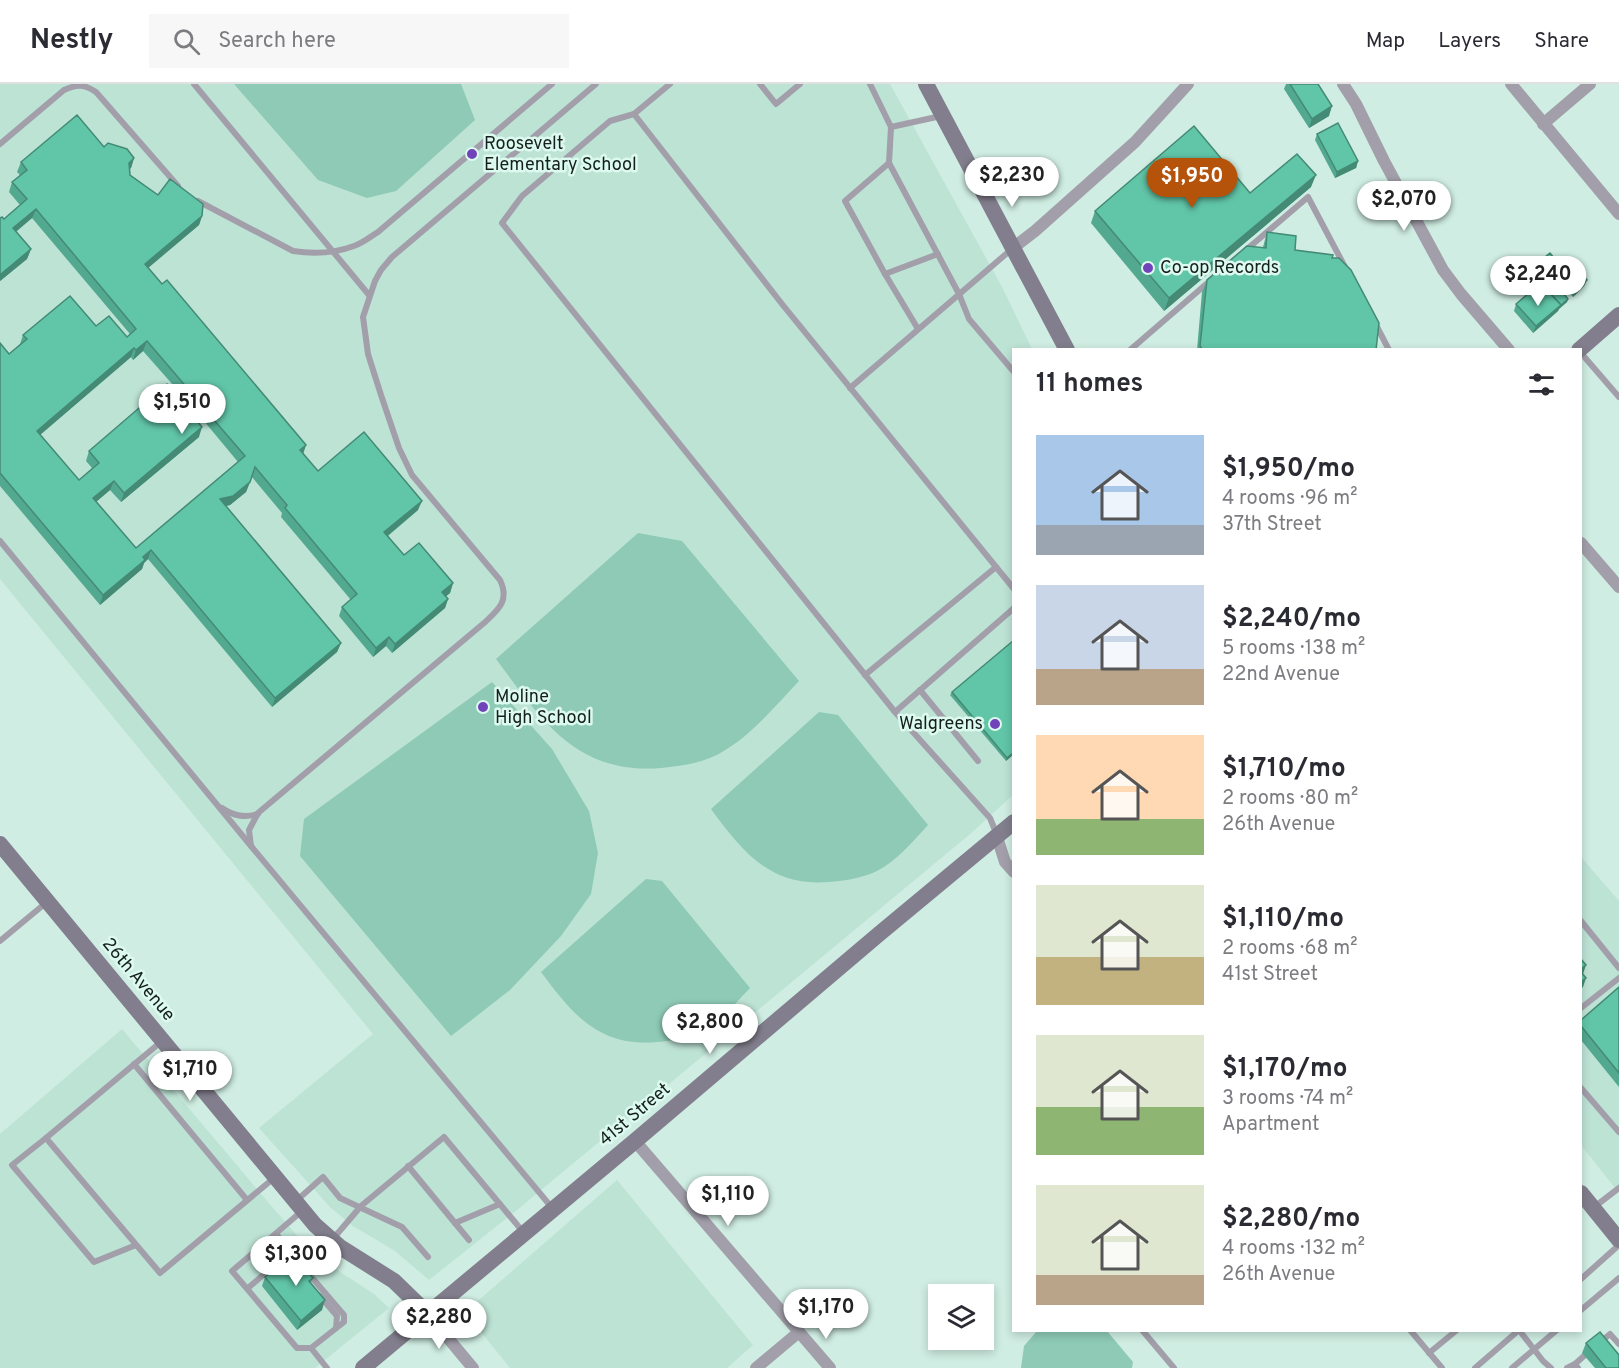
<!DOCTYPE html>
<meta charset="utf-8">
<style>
body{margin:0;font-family:Overpass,sans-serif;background:#f7f7f7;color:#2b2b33;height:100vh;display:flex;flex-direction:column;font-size:22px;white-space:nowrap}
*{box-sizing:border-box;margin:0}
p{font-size:20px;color:#7c7c81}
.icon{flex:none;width:33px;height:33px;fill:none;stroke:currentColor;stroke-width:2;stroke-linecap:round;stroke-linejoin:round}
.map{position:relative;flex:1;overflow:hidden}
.drawer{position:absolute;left:1012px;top:264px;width:570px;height:984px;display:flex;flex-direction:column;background:#fff;border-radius:0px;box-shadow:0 3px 9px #0003}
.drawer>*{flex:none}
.controls{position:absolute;left:928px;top:1200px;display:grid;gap:12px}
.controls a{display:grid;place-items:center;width:66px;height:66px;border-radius:0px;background:#fff;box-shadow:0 3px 9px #0003;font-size:30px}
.price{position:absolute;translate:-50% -51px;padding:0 14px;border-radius:21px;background:#fff;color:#222;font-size:20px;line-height:39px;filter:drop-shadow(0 2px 3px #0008)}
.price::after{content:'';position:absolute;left:50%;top:36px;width:18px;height:14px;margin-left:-9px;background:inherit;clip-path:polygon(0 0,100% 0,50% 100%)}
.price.active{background:#b45309;color:#fff}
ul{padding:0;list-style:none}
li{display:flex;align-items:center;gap:18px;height:150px;padding:0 24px}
li span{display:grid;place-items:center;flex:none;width:168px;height:120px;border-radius:0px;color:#555}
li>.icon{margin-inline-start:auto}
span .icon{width:72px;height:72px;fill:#fffc;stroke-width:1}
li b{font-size:26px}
h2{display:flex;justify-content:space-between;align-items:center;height:72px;padding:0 24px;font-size:26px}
header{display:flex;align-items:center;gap:36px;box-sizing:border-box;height:84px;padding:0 30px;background:#fff;border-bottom:2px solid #e1e1e2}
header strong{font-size:28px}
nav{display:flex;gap:33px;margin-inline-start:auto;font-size:21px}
.search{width:420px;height:54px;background:#f7f7f7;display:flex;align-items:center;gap:15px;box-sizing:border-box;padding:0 21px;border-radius:0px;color:#7c7c81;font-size:22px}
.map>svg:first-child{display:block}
.built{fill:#bde3d5}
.green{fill:#8ecab6}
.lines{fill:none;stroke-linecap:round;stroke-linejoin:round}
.lane{stroke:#a29faa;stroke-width:6}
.street{stroke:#a29faa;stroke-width:12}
.secondary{stroke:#827e8d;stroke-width:16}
.wall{fill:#53a990;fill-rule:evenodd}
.shaded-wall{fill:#448a75}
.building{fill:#61c5a7;stroke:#448a75;stroke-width:1.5;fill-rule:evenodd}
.poi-dot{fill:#7143bb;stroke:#dcfaef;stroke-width:2}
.labels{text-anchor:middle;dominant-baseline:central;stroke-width:5;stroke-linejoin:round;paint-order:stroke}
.poi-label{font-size:18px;fill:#15201c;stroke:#dcfaef;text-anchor:start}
.street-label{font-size:18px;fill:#15201c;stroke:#dcfaef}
</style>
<header>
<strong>Nestly</strong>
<div class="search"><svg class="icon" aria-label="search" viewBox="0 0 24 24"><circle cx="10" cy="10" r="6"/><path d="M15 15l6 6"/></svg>Search here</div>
<nav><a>Map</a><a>Layers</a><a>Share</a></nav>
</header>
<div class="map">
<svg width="1619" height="1284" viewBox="0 0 1619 1284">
<rect width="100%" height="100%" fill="#cfede2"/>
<!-- built -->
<g class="built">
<polygon points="0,0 890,0 1002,203 1032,265 1014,266 1014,710 969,751 517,1126 429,1196 395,1167 353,1142 330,1123 259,1044 373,950 0,495"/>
<polygon points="1581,773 1619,817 1619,1109 1581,1061"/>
<polygon points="122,945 267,1117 314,1171 374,1210 389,1224 315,1284 0,1284 0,1050"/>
<polygon points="617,1096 753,1261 727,1284 510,1284 465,1228"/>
</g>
<!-- green -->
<g class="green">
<polygon points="234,0 461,0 475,36 396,107 367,114 318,96"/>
<path d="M638,449L682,457L799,597C775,622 752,651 722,668C704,679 681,682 661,684C576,691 541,635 496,575Z"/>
<polygon points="492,598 552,665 589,727 598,769 591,810 561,852 510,906 451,952 300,772 304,735"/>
<path d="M819,628L838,631L928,741C913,757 897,777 877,787C862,794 845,797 828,798C770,803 742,767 711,725Z"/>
<path d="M646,795L662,797L750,904C735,919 721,938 702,947C688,954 672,957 657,958C599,963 573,931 541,888Z"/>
<polygon points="1037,1247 1107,1247 1133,1278 1132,1284 1021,1284 1024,1262"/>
</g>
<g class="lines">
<!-- lane -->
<g class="lane">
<polyline points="194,0 369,211"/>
<polyline points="670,0 634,30 782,220 1014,505"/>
<polyline points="760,0 776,20 800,0"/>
<polyline points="870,0 891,43 941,32"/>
<polyline points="634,30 610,37 522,112 502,139 895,628 990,734 997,751"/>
<polyline points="891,43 889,79 959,210 969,235 1014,288"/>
<path d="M0,60L64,6C77,0 84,0 96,8L178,102"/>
<polyline points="889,79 845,117 885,190 938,170"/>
<path d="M198,117L293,167C312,170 335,169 354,162C363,159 370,153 378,148L552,0"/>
<polyline points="1246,166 1308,113 1345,183"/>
<polyline points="885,190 918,245"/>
<polyline points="1375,239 1389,266"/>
<polyline points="1130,266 1211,196"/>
<polyline points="1581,269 1619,313"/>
<polyline points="850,304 1013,164"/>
<polyline points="0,457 251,762 553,1125"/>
<polyline points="865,591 996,483"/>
<polyline points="920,606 978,677"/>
<polyline points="895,628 1014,524"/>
<path d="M222,724C234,732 244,734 258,730"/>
<path d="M251,762L249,746L258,729L484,539C498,526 510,517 500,496L412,391L399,364L381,311L368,270L363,233L375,197L381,186L392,173L596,0"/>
<polyline points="1581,837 1619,884"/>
<polyline points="0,857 47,818"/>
<polyline points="1581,924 1619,894"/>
<polyline points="162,957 46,1054 160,1189 274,1094"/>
<polyline points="134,980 247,1116"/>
<polyline points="1581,1004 1619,1048"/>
<polyline points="46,1054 12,1081 94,1178 136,1161"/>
<polyline points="408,1082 469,1156"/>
<polyline points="296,1117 323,1093 340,1114 402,1143 428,1173"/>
<polyline points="1593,1124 1619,1104"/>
<polyline points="302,1127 232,1187 297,1264 311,1264 327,1284"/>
<polyline points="455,1139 500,1120"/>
<polyline points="276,1150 302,1181"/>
<polyline points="332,1156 361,1122 444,1053 524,1149"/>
<polyline points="308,1189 344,1231 344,1238 311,1264"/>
<polyline points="1581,1195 1619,1161"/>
<polyline points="248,1204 283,1174 289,1175 292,1179"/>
<polyline points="320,1212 337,1232 336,1244"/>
<polyline points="1581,1226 1619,1194"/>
<polyline points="1142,1246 1174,1284"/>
<polyline points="1410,1246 1442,1284"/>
<polyline points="1519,1246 1543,1277 1551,1284"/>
<polyline points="1599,1259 1610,1250 1619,1260"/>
<polyline points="1429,1269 1457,1246"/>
<polyline points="1575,1280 1585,1271"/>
<polyline points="1475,1284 1519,1246"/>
<polyline points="1512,1284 1557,1246"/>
<polyline points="1567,1284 1575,1280 1578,1284"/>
</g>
<!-- street -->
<g class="street">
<polyline points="1343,0 1356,20 1384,77 1443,186 1461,210 1509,266"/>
<polyline points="1511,0 1619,130"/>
<polyline points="1543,40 1590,0"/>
<polyline points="1013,164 1035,147 1135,58 1188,0"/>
<polyline points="1581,459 1619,503"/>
<polyline points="997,753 1005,778 1014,788"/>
<polyline points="635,1057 830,1284"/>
<polyline points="427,1229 473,1284"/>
<polyline points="756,1284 799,1248"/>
</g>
<!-- secondary -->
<g class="secondary">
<polyline points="926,0 1067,266"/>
<polyline points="1579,266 1619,231"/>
<polyline points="0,760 315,1141 340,1163 394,1197 427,1229"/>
<polyline points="1581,1109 1619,1156"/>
<polyline points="363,1284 635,1057 879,850 1014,738"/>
</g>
</g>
<!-- wall -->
<g class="wall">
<polygon points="1286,0 1318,0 1329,32 1309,44 1284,5"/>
<polygon points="1317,50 1358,77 1356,84 1335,94 1315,56"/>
<path d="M104,63L134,74L131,84L129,85L130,91L158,111L202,132L199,141L148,184L306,361L303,369L318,387L418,426L388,452L404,471L453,499L450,509L446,512L448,515L445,524L392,569L386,562L373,573L339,532L342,523L351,516L281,433L282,429L252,393L246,408L230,421L226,422L341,559L337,568L272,623L148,475L144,479L142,485L100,521L0,402V259L9,270L20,260L23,251L96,242L127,253L130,250L32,134L16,148L31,165L27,175L0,197V134L4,135L20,121L9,108L12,98L20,91L17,88L21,78ZM143,267L181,310L89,367L86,377L92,384L79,396L40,351L131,273L133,276ZM199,331L238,378L136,464L96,418L110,406L121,418L199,353L195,334Z"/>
<polygon points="1311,103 1164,227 1091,139 1095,127"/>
<polygon points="1267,148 1295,166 1332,174 1376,266 1197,266 1202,208 1207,196 1263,163"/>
<polygon points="1545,173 1554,174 1553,177 1548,181 1544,176"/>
<polygon points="1560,190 1587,196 1584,202 1573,213 1558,196"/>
<polygon points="1545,205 1568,215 1567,218 1559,225 1558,227 1533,249 1514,227 1516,220 1536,215 1545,208"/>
<polygon points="952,608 1014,670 1006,677 950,611"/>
<polygon points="1619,903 1619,1003 1581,956 1581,936"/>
<polygon points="294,1177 313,1194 311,1199 322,1226 297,1246 262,1202 265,1193"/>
<polygon points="1586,1259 1619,1284 1595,1284 1582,1269"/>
</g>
<!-- shaded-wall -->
<g class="shaded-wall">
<polygon points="1332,22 1329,32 1309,44 1312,35"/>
<polygon points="134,74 131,84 125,88 129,79"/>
<polygon points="1358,77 1356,84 1335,94 1337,88"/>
<polygon points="1316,91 1311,103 1164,227 1169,214"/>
<polygon points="36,125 32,134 9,153 13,144"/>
<polygon points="202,132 199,141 142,189 145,180"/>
<polygon points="31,165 27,175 0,197 0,191"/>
<polygon points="1587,196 1584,202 1573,213 1575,206"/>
<polygon points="1568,215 1567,218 1559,225 1558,227 1533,249 1536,242"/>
<polygon points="147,257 143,267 133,276 136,266"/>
<polygon points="134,264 131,273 34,356 37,347"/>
<polygon points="202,322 199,331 189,340 192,331"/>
<polygon points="202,343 199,353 121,418 124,409"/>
<polygon points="306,361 303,370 300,366"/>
<polygon points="114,397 110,406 90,423 93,414"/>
<polygon points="250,398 246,408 230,421 216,424 220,415"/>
<polygon points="422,417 418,426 381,457 384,448"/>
<polygon points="151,466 148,475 144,479 142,485 100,521 103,511"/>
<polygon points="453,499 450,509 439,518 442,508"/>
<polygon points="448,515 445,524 392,569 395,560"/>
<polygon points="389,553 386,562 373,573 376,564"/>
<polygon points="341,559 337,568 272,623 275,614"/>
<polygon points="1014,668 1014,670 1006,677 1007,674"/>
<polygon points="1586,881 1583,890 1581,891 1581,885"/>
<polygon points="1586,894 1583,903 1581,905 1581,898"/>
<polygon points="325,1216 322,1226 297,1246 301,1237"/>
</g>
<!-- building -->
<g class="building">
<polygon points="1290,0 1318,0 1332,22 1312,35"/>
<path d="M77,31L104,63L108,59L127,65L134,74L129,79L130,91L158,111L170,95L203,120L202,132L145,180L162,200L167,196L306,361L300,366L318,387L364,348L422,417L384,448L404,471L419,459L453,499L442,508L448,515L395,560L389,553L376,564L342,523L357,510L285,424L287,421L255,383L250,398L233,412L220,415L341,559L275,614L151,466L143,473L145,476L103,511L0,389V259L9,270L27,255L23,251L70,212L96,242L109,232L127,253L136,245L36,125L13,144L31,165L0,191V134L2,133L4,135L27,115L12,98L27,86L21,78ZM147,257L188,305L178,313L167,300L89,367L99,379L79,396L37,347L134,264L136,266ZM202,322L245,372L136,464L93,414L114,397L124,409L202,343L192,331Z"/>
<polygon points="1338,39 1358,77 1337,88 1317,50"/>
<polygon points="1194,42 1250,109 1297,70 1316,91 1169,214 1095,127"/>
<polygon points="1267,148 1296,152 1295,166 1333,171 1332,174 1339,174 1351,186 1379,239 1376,266 1203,266 1200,262 1207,196 1247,162 1266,164"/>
<polygon points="1550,169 1554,174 1549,178 1545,173"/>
<polygon points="1572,179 1587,196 1575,206 1560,190"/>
<polygon points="1554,198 1568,215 1560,222 1561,221 1547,206 1546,206 1545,205"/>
<polygon points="1547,206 1561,221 1536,242 1516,220 1530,208 1536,215"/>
<polygon points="1014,556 1014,668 1007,674 952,608"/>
<polygon points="1581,875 1586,881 1581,885"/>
<polygon points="1581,888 1586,894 1581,898"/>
<polygon points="1619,903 1619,989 1581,942 1581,936"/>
<polygon points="290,1173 294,1177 298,1174 313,1194 309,1197 325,1216 301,1237 265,1193"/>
<polygon points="1600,1248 1619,1271 1619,1284 1606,1284 1586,1259"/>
</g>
<!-- markers -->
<g class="poi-dot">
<circle cx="472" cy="70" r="6"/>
<circle cx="1148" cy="184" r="6"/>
<circle cx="483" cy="623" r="6"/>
<circle cx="995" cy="640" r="6"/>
</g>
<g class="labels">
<!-- poi labels -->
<g class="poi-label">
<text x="484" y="60">Roosevelt<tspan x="484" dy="21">Elementary School</tspan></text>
<text x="1160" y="184">Co-op Records</text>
<text x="495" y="613">Moline<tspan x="495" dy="21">High School</tspan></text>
<text x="983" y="640" text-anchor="end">Walgreens</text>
</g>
<!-- street labels -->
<g class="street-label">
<text transform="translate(138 896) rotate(50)">26th Avenue</text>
<text transform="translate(635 1031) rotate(-40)">41st Street</text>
</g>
</g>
</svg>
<div class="controls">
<a><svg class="icon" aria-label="layers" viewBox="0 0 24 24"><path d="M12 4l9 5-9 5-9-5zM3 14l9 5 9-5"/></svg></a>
</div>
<b class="price" style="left:1012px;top:124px">$2,230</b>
<b class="price active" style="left:1192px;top:125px">$1,950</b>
<b class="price" style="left:1404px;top:148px">$2,070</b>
<b class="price" style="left:1538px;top:223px">$2,240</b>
<b class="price" style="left:182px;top:351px">$1,510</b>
<b class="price" style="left:710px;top:971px">$2,800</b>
<b class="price" style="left:190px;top:1018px">$1,710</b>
<b class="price" style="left:728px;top:1143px">$1,110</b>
<b class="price" style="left:296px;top:1203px">$1,300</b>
<b class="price" style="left:826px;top:1256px">$1,170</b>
<b class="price" style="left:439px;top:1266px">$2,280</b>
<section class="drawer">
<h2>11 homes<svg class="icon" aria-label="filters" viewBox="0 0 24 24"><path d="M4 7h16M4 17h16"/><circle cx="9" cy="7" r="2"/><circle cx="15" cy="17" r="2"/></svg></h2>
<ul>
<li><span style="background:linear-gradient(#a9c7e8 75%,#9aa5b1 0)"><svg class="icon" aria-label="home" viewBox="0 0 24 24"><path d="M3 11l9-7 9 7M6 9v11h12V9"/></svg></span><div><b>$1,950/mo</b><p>4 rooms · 96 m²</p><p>37th Street</p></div></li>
<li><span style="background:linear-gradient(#c9d6e8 70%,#b9a48a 0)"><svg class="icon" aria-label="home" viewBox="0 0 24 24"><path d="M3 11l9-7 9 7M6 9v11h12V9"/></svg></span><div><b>$2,240/mo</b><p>5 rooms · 138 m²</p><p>22nd Avenue</p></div></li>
<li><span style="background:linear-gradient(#ffd9b3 70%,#8fb573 0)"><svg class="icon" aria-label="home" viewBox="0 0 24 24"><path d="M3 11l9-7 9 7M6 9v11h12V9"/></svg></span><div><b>$1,710/mo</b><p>2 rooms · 80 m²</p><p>26th Avenue</p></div></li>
<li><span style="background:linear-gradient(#dfe7d0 60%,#c2b280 0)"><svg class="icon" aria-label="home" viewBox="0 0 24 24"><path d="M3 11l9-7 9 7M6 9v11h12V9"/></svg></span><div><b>$1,110/mo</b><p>2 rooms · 68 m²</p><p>41st Street</p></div></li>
<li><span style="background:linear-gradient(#dfe7d0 60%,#8fb573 0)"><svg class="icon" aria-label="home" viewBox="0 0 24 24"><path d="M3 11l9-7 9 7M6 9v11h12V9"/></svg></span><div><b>$1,170/mo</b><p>3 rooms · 74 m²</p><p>Apartment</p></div></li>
<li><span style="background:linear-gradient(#dfe7d0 75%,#b9a48a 0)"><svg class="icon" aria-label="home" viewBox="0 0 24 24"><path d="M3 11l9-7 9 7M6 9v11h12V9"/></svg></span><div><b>$2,280/mo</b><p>4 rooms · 132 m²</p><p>26th Avenue</p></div></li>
</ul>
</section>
</div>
